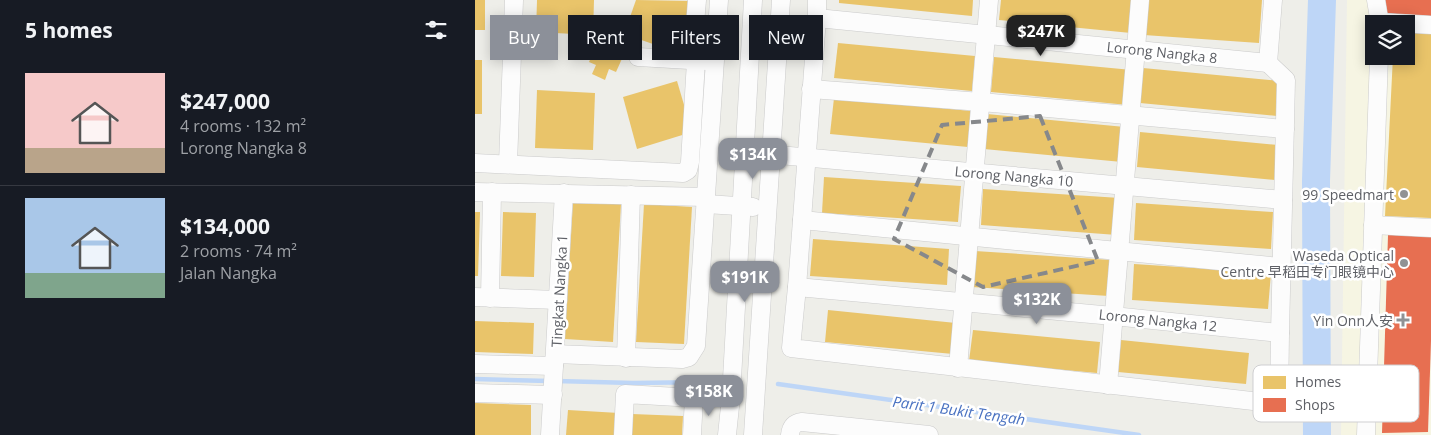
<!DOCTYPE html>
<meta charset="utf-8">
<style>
body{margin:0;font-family:"Open Sans","Noto Sans SC",sans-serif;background:#242831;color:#f1f3f6;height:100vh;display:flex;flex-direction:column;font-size:19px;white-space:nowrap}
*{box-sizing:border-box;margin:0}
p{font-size:16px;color:#9ea1a6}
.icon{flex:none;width:28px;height:28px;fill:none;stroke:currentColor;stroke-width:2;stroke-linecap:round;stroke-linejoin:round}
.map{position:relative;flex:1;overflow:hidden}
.sheet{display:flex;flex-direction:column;background:#171b24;width:475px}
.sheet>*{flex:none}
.hud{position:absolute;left:15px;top:15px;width:475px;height:45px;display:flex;gap:10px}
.tools{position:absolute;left:890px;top:15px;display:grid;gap:10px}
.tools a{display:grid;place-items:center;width:50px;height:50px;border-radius:0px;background:#171b24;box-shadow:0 2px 12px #0003;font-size:25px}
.price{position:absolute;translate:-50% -42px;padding:0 11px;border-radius:10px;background:#8c9099;color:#fff;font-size:16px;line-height:32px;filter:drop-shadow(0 1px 2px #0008)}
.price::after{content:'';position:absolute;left:50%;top:30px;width:15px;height:11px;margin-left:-8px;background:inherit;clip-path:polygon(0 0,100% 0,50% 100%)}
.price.on{background:#222;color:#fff}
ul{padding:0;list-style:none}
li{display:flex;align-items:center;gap:15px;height:125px;padding:0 25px}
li+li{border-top:1px solid #363941}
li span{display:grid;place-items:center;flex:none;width:140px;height:100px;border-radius:0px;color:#555}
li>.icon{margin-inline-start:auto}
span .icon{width:60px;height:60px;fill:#fffc;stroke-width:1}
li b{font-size:21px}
h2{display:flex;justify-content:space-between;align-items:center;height:60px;padding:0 25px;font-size:21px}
.chip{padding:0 18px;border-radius:0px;background:#171b24;box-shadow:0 2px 12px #0003;font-size:18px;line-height:45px}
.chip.on{background:#8c9099;color:#fff}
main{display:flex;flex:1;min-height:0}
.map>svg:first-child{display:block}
.commercial{fill:#f6f5e3;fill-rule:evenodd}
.homes{fill:#e9c46a}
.shops{fill:#e76f51}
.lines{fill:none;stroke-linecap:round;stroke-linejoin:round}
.stream{stroke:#bed6f7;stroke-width:4.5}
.river{stroke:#bed6f7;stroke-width:28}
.minor-casing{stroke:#cbcbcb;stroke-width:19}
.minor{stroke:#fcfcfc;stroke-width:18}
.marked{fill:none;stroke:#86888b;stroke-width:4;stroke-dasharray:10 6;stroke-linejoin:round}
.poi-dot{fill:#909294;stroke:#fff;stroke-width:2}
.labels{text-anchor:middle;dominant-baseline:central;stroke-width:5;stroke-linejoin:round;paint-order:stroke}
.street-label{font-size:14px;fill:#5e6066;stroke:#fff}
.poi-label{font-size:14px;fill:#5e6066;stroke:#fff;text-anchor:end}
.water-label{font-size:15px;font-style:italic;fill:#4b73c2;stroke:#fff}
.key{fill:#fff;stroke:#cfcfd1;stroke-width:1}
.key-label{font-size:14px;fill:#5e6066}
</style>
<main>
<section class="sheet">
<h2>5 homes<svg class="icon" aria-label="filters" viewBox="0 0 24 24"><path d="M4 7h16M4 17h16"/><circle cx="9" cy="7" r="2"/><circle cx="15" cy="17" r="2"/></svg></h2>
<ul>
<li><span style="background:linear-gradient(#f6c9c9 75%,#b9a48a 0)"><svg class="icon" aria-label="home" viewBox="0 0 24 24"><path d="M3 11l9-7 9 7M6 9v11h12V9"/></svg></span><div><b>$247,000</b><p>4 rooms · 132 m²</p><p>Lorong Nangka 8</p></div></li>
<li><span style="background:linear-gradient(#a9c7e8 75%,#7fa58c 0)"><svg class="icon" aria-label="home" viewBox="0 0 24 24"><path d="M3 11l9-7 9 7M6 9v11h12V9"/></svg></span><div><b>$134,000</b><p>2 rooms · 74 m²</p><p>Jalan Nangka</p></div></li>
</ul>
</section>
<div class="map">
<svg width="956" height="435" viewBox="0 0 956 435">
<rect width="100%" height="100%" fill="#eeeee9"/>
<!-- commercial -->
<path class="commercial" d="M872,0H956V435H866ZM899,24H931V56H899Z"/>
<!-- homes -->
<g class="homes">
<rect x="0" y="0" width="10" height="30"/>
<polygon points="62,0 119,0 118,35 61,32"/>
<polygon points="161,0 218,1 201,52 149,34"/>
<polygon points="364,0 498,0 497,16 364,3"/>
<polygon points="526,0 660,0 656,33 524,20"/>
<polygon points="672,0 787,0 784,43 669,35"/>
<polygon points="931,30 956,32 956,218 910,216 918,56 931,56"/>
<polygon points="123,41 150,52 141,72 134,69 130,80 117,74 121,65 114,62"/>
<polygon points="363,43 500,56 497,91 359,78"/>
<polygon points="519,57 657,70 653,105 516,92"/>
<rect x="0" y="60" width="7" height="54"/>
<polygon points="668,68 806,81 802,116 665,103"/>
<polygon points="202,81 217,132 162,149 148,97"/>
<polygon points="62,90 120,93 118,150 60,148"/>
<polygon points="359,98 496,111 493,147 355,134"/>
<polygon points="512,114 650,127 647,162 509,149"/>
<polygon points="665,132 803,145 800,180 662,167"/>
<polygon points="349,177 486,186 483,222 347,213"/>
<polygon points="508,189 645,198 642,235 506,225"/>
<polygon points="98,201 146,204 138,342 90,339"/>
<polygon points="661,203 798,212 796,249 659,240"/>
<polygon points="169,204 217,207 209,344 161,342"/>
<polygon points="0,212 5,212 3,276 0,276"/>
<polygon points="28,212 61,213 59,277 26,276"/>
<polygon points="338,239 474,249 472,285 335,276"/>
<polygon points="500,251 636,260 634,296 497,287"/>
<polygon points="659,264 796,273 793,309 657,300"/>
<polygon points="353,310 481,323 478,354 350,342"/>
<polygon points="0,321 59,323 58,354 0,352"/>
<polygon points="498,330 625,342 622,373 494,361"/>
<polygon points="646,340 774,353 771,384 643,372"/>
<polygon points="0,403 56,405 56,435 0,435"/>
<polygon points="93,410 144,413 143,435 91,435"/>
<polygon points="157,414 208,416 207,435 155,435"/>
</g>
<!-- shops -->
<g class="shops">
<polygon points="910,0 956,0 956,18 909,16"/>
<polygon points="913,235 956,235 956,341 953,432 907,433"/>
</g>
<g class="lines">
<!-- stream -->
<g class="stream">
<polyline points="0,379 74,381"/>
<polyline points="81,381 158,383 234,382"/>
<polyline points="303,384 664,435"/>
</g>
<!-- river -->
<polyline class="river" points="842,435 841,181 847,0"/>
<!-- minor casing -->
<g class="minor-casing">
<g id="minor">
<polyline points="342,0 342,18 322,287 316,348 804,404 805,333 811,80 793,63"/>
<polyline points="901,0 905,24"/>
<polyline points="342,18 793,63"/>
<polyline points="905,22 956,25"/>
<polyline points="163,57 232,61"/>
<polyline points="217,61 222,0"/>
<polyline points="793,63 798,0"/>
<polyline points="336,89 506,102 810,129"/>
<polyline points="270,152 808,200"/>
<polyline points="0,163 208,173 213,170 215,162 221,61"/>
<polyline points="33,164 39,0"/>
<polyline points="0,192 231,197"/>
<polyline points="231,204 278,207"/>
<polyline points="327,220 806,267"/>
<polyline points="898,225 956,228"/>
<polyline points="322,287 638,316 805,333"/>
<polyline points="0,297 83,300"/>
<polyline points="15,298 17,192"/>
<polyline points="80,354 207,359 214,357 221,346 244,0"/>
<polyline points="151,358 156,195"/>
<polyline points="0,364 79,366"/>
<polyline points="483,368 514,0"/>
<polyline points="633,385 665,0"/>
<polyline points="0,393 78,395"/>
<polyline points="75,435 89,193"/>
<polyline points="148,435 150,394 219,398 217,435"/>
<polyline points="252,435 256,397 278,0"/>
<polyline points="278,435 306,0"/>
<path d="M315,435C316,426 319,423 327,422L454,435"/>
<polyline points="891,435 904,56"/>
</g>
</g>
<!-- minor -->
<use href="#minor" class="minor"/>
</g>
<!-- marked area -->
<path class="marked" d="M565,116L623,261L508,287L419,239L467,125Z"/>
<!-- markers -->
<g class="poi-dot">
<circle cx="929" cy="194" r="5"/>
<circle cx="929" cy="263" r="5"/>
<path d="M925.5 312.5h5v5h5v5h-5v5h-5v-5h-5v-5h5z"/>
</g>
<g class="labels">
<!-- street labels -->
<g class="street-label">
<text transform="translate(687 52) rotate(6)">Lorong Nangka 8</text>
<text transform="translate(539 176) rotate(5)">Lorong Nangka 10</text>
<text transform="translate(84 291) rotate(-87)">Tingkat Nangka 1</text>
<text transform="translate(683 320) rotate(6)">Lorong Nangka 12</text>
</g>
<!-- poi labels -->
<g class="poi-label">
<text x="919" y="194">99 Speedmart</text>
<text x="919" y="255">Waseda Optical<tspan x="919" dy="16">Centre 早稻田专门眼镜中心</tspan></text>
<text x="918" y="320">Yin Onn人安</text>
</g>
<!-- water labels -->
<g class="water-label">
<text transform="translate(484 410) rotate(8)">Parit 1 Bukit Tengah</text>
</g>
</g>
<!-- legend -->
<rect x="778" y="365" width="166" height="57" rx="8" class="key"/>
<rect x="788" y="376" width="23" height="13" fill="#e9c46a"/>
<rect x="788" y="398" width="23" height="14" fill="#e76f51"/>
<g class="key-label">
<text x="820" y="387">Homes</text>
<text x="820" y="410">Shops</text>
</g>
</svg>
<div class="tools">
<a><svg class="icon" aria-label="layers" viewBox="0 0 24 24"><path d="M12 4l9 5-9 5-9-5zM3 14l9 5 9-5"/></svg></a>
</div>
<b class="price on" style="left:566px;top:57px">$247K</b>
<b class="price" style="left:278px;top:180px">$134K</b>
<b class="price" style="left:270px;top:303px">$191K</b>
<b class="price" style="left:562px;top:325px">$132K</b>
<b class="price" style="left:234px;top:417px">$158K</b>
<div class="hud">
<a class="chip on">Buy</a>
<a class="chip">Rent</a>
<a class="chip">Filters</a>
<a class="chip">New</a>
</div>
</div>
</main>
